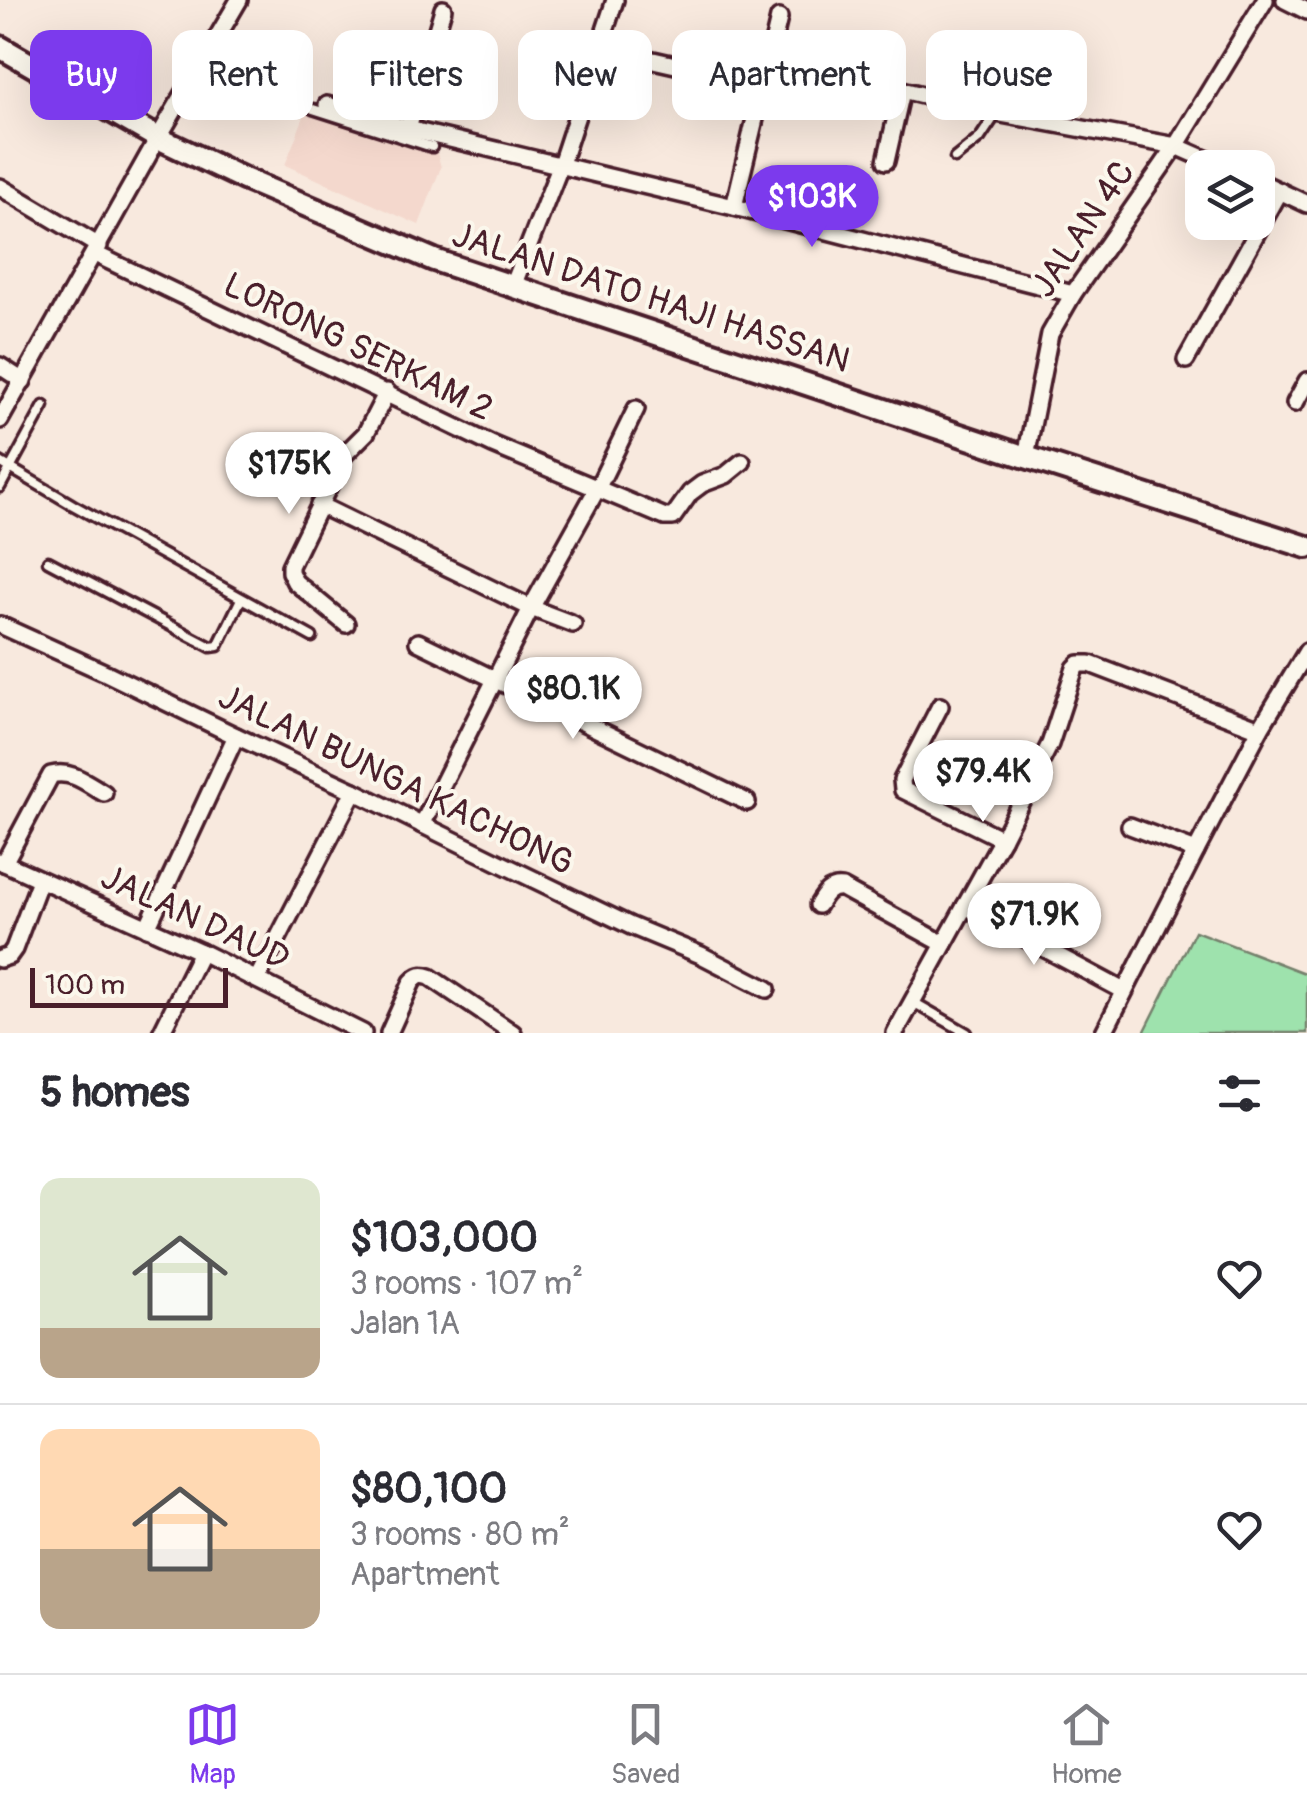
<!DOCTYPE html>
<meta charset="utf-8">
<style>
body{margin:0;font-family:Pangolin,sans-serif;background:#f2f2f3;color:#2b2b33;height:100vh;display:flex;flex-direction:column;font-size:38px;white-space:nowrap}
*{box-sizing:border-box;margin:0}
p{font-size:32px;color:#7c7c81}
.icon{flex:none;width:55px;height:55px;fill:none;stroke:currentColor;stroke-width:2;stroke-linecap:round;stroke-linejoin:round}
.map{position:relative;height:1033px;overflow:hidden}
.panel{display:flex;flex-direction:column;background:#fff;flex:1}
.panel>*{flex:none}
.hud{position:absolute;left:30px;top:30px;width:1248px;height:90px;display:flex;gap:20px}
.controls{position:absolute;left:1185px;top:150px;display:grid;gap:20px}
.controls a{display:grid;place-items:center;width:90px;height:90px;border-radius:20px;background:#fff;box-shadow:0 10px 40px #0002;font-size:50px}
.scale{position:absolute;left:30px;bottom:25px;width:198px;box-sizing:border-box;padding-left:10px;border:5px solid #4a1f2b;border-top:0;font-size:28px;line-height:35px;white-space:nowrap;color:#4a1f2b;-webkit-text-stroke:8px #fbf7ec;paint-order:stroke}
.price{position:absolute;translate:-50% -85px;padding:0 22px;border-radius:35px;background:#fff;color:#222;font-size:32px;line-height:65px;filter:drop-shadow(0 2px 5px #0008)}
.price::after{content:'';position:absolute;left:50%;top:60px;width:30px;height:22px;margin-left:-15px;background:inherit;clip-path:polygon(0 0,100% 0,50% 100%)}
.price.active{background:#7c3aed;color:#fff}
ul{padding:0;list-style:none}
li{display:flex;align-items:center;gap:30px;height:250px;padding:0 40px}
li+li{border-top:2px solid #e1e1e2}
li span{display:grid;place-items:center;flex:none;width:280px;height:200px;border-radius:20px;color:#555}
li>.icon{margin-inline-start:auto}
span .icon{width:120px;height:120px;fill:#fffc;stroke-width:1}
li b{font-size:42px}
h2{display:flex;justify-content:space-between;align-items:center;height:120px;padding:0 40px;font-size:42px}
.tag{padding:0 35px;border-radius:20px;background:#fff;box-shadow:0 10px 40px #0002;font-size:35px;line-height:90px}
.tag.active{background:#7c3aed;color:#fff}
.tab-bar{display:flex;justify-content:space-around;align-items:center;height:140px;border-top:2px solid #e1e1e2;background:#fff;font-size:28px;color:#7c7c81}
.tab-bar a{display:grid;justify-items:center;gap:5px}
.tab-bar .active{color:#7c3aed}
.map>svg:first-child{display:block}
.built{fill:#f4d8cd}
.garden{fill:#9ee2ad;stroke:#74806c;stroke-width:2.5}
.lines{fill:none;stroke-linecap:round;stroke-linejoin:round}
.lane-casing{stroke:#4a1f2b;stroke-width:15}
.street-casing{stroke:#4a1f2b;stroke-width:22}
.secondary-casing{stroke:#4a1f2b;stroke-width:28}
.lane{stroke:#fbf7ec;stroke-width:8}
.street{stroke:#fbf7ec;stroke-width:15}
.secondary{stroke:#fbf7ec;stroke-width:20}
.labels{text-anchor:middle;dominant-baseline:central;stroke-width:8;stroke-linejoin:round;paint-order:stroke}
.street-label{font-size:35px;fill:#4a1f2b;stroke:#fbf7ec}
</style>
<div class="map">
<svg width="1307" height="1033" viewBox="0 0 1307 1033">
<rect width="100%" height="100%" fill="#f8e9de"/>
<filter id="ink" filterUnits="userSpaceOnUse"><feTurbulence type="fractalNoise" baseFrequency=".01" numOctaves="2"/><feDisplacementMap in="SourceGraphic" scale="20" xChannelSelector="R" yChannelSelector="G"/><feConvolveMatrix kernelMatrix="1 2 1 2 8 2 1 2 1" color-interpolation-filters="sRGB"/></filter>
<g filter="url(#ink)">
<!-- built -->
<polygon class="built" points="308,106 435,146 441,167 419,225 285,165"/>
<!-- garden -->
<polygon class="garden" points="1195,931 1307,974 1307,1033 1144,1033"/>
<g class="lines">
<!-- lane casing -->
<g class="lane-casing">
<g id="lane">
<polyline points="313,109 432,147"/>
<polyline points="955,158 980,138 996,114"/>
<polyline points="0,462 73,505 312,637"/>
<polyline points="0,487 44,406"/>
<polyline points="48,561 211,647 218,646 241,599"/>
<polyline points="913,1002 967,1033"/>
</g>
</g>
<!-- street casing -->
<g class="street-casing">
<g id="street">
<polyline points="1285,0 1307,11"/>
<polyline points="600,48 702,71"/>
<polyline points="771,58 996,113 1176,146 1226,168"/>
<polyline points="327,105 408,129 734,207 1073,294"/>
<polyline points="408,129 443,9"/>
<polyline points="886,161 902,91"/>
<polyline points="1258,181 1307,204"/>
<polyline points="0,187 99,246"/>
<polyline points="734,207 779,18"/>
<polyline points="95,254 493,445 665,517 673,517 690,493 702,484 726,475 742,462"/>
<polyline points="513,286 561,164 615,0"/>
<polyline points="1186,360 1280,191"/>
<polyline points="0,366 23,381"/>
<polyline points="1295,403 1307,381"/>
<polyline points="0,420 158,138 239,0"/>
<polyline points="1026,457 1050,334 1073,294 1176,146 1265,0"/>
<polyline points="319,505 531,608 573,624"/>
<polyline points="346,624 295,582 290,572 290,566 344,455 366,433 387,392"/>
<polyline points="0,625 106,673 236,736 354,791 504,865 631,926 701,955 767,989"/>
<polyline points="418,642 747,802"/>
<polyline points="940,706 902,780 903,790 1002,839"/>
<polyline points="422,825 531,608 597,489 636,409"/>
<polyline points="1130,826 1196,851 1260,729 1307,651"/>
<polyline points="0,861 201,952 363,1033"/>
<path d="M4,863L51,775C71,769 88,784 104,793"/>
<path d="M818,905C824,895 829,886 842,888L944,944"/>
<polyline points="965,906 1124,991"/>
<polyline points="147,928 236,736"/>
<polyline points="0,959 9,956 14,949 40,880"/>
<polyline points="257,979 354,791"/>
<polyline points="1104,1032 1196,851"/>
<polyline points="161,1033 201,952"/>
<path d="M389,1033L412,982C418,975 422,974 430,977L513,1033"/>
<polyline points="895,1033 1002,839 1050,744 1075,668 1079,664 1090,664 1260,729"/>
</g>
</g>
<!-- secondary casing -->
<g class="secondary-casing">
<polyline id="secondary" points="0,47 158,138 244,179 434,260 1026,457 1307,547"/>
</g>
<!-- lane -->
<use href="#lane" class="lane"/>
<!-- street -->
<use href="#street" class="street"/>
<!-- secondary -->
<use href="#secondary" class="secondary"/>
</g>
</g>
<g class="labels">
<!-- street labels -->
<g class="street-label">
<text transform="translate(1083 229) rotate(-56)">JALAN 4C</text>
<text transform="translate(651 298) rotate(18)">JALAN DATO HAJI HASSAN</text>
<text transform="translate(358 347) rotate(26)">LORONG SERKAM 2</text>
<text transform="translate(396 780) rotate(26)">JALAN BUNGA KACHONG</text>
<text transform="translate(195 918) rotate(25)">JALAN DAUD</text>
</g>
</g>
</svg>
<div class="controls">
<a><svg class="icon" aria-label="layers" viewBox="0 0 24 24"><path d="M12 4l9 5-9 5-9-5zM3 14l9 5 9-5"/></svg></a>
</div>
<div class="scale">100 m</div>
<b class="price active" style="left:812px;top:250px">$103K</b>
<b class="price" style="left:289px;top:517px">$175K</b>
<b class="price" style="left:573px;top:742px">$80.1K</b>
<b class="price" style="left:983px;top:825px">$79.4K</b>
<b class="price" style="left:1034px;top:968px">$71.9K</b>
<div class="hud">
<a class="tag active">Buy</a>
<a class="tag">Rent</a>
<a class="tag">Filters</a>
<a class="tag">New</a>
<a class="tag">Apartment</a>
<a class="tag">House</a>
</div>
</div>
<section class="panel">
<h2>5 homes<svg class="icon" aria-label="filters" viewBox="0 0 24 24"><path d="M4 7h16M4 17h16"/><circle cx="9" cy="7" r="2"/><circle cx="15" cy="17" r="2"/></svg></h2>
<ul>
<li><span style="background:linear-gradient(#dfe7d0 75%,#b9a48a 0)"><svg class="icon" aria-label="home" viewBox="0 0 24 24"><path d="M3 11l9-7 9 7M6 9v11h12V9"/></svg></span><div><b>$103,000</b><p>3 rooms · 107 m²</p><p>Jalan 1A</p></div><svg class="icon" aria-label="heart" viewBox="0 0 24 24"><path d="M12 20l-8-8c-3-5 5-10 8-4 3-6 11-1 8 4z"/></svg></li>
<li><span style="background:linear-gradient(#ffd9b3 60%,#b9a48a 0)"><svg class="icon" aria-label="home" viewBox="0 0 24 24"><path d="M3 11l9-7 9 7M6 9v11h12V9"/></svg></span><div><b>$80,100</b><p>3 rooms · 80 m²</p><p>Apartment</p></div><svg class="icon" aria-label="heart" viewBox="0 0 24 24"><path d="M12 20l-8-8c-3-5 5-10 8-4 3-6 11-1 8 4z"/></svg></li>
</ul>
</section>
<nav class="tab-bar">
<a class="active"><svg class="icon" aria-label="map" viewBox="0 0 24 24"><path d="M3 6l6-2 6 2 6-2v14l-6 2-6-2-6 2zM9 4v14M15 6v14"/></svg>Map</a>
<a><svg class="icon" aria-label="saved" viewBox="0 0 24 24"><path d="M7 4h10v16l-5-4-5 4z"/></svg>Saved</a>
<a><svg class="icon" aria-label="home" viewBox="0 0 24 24"><path d="M3 11l9-7 9 7M6 9v11h12V9"/></svg>Home</a>
</nav>
